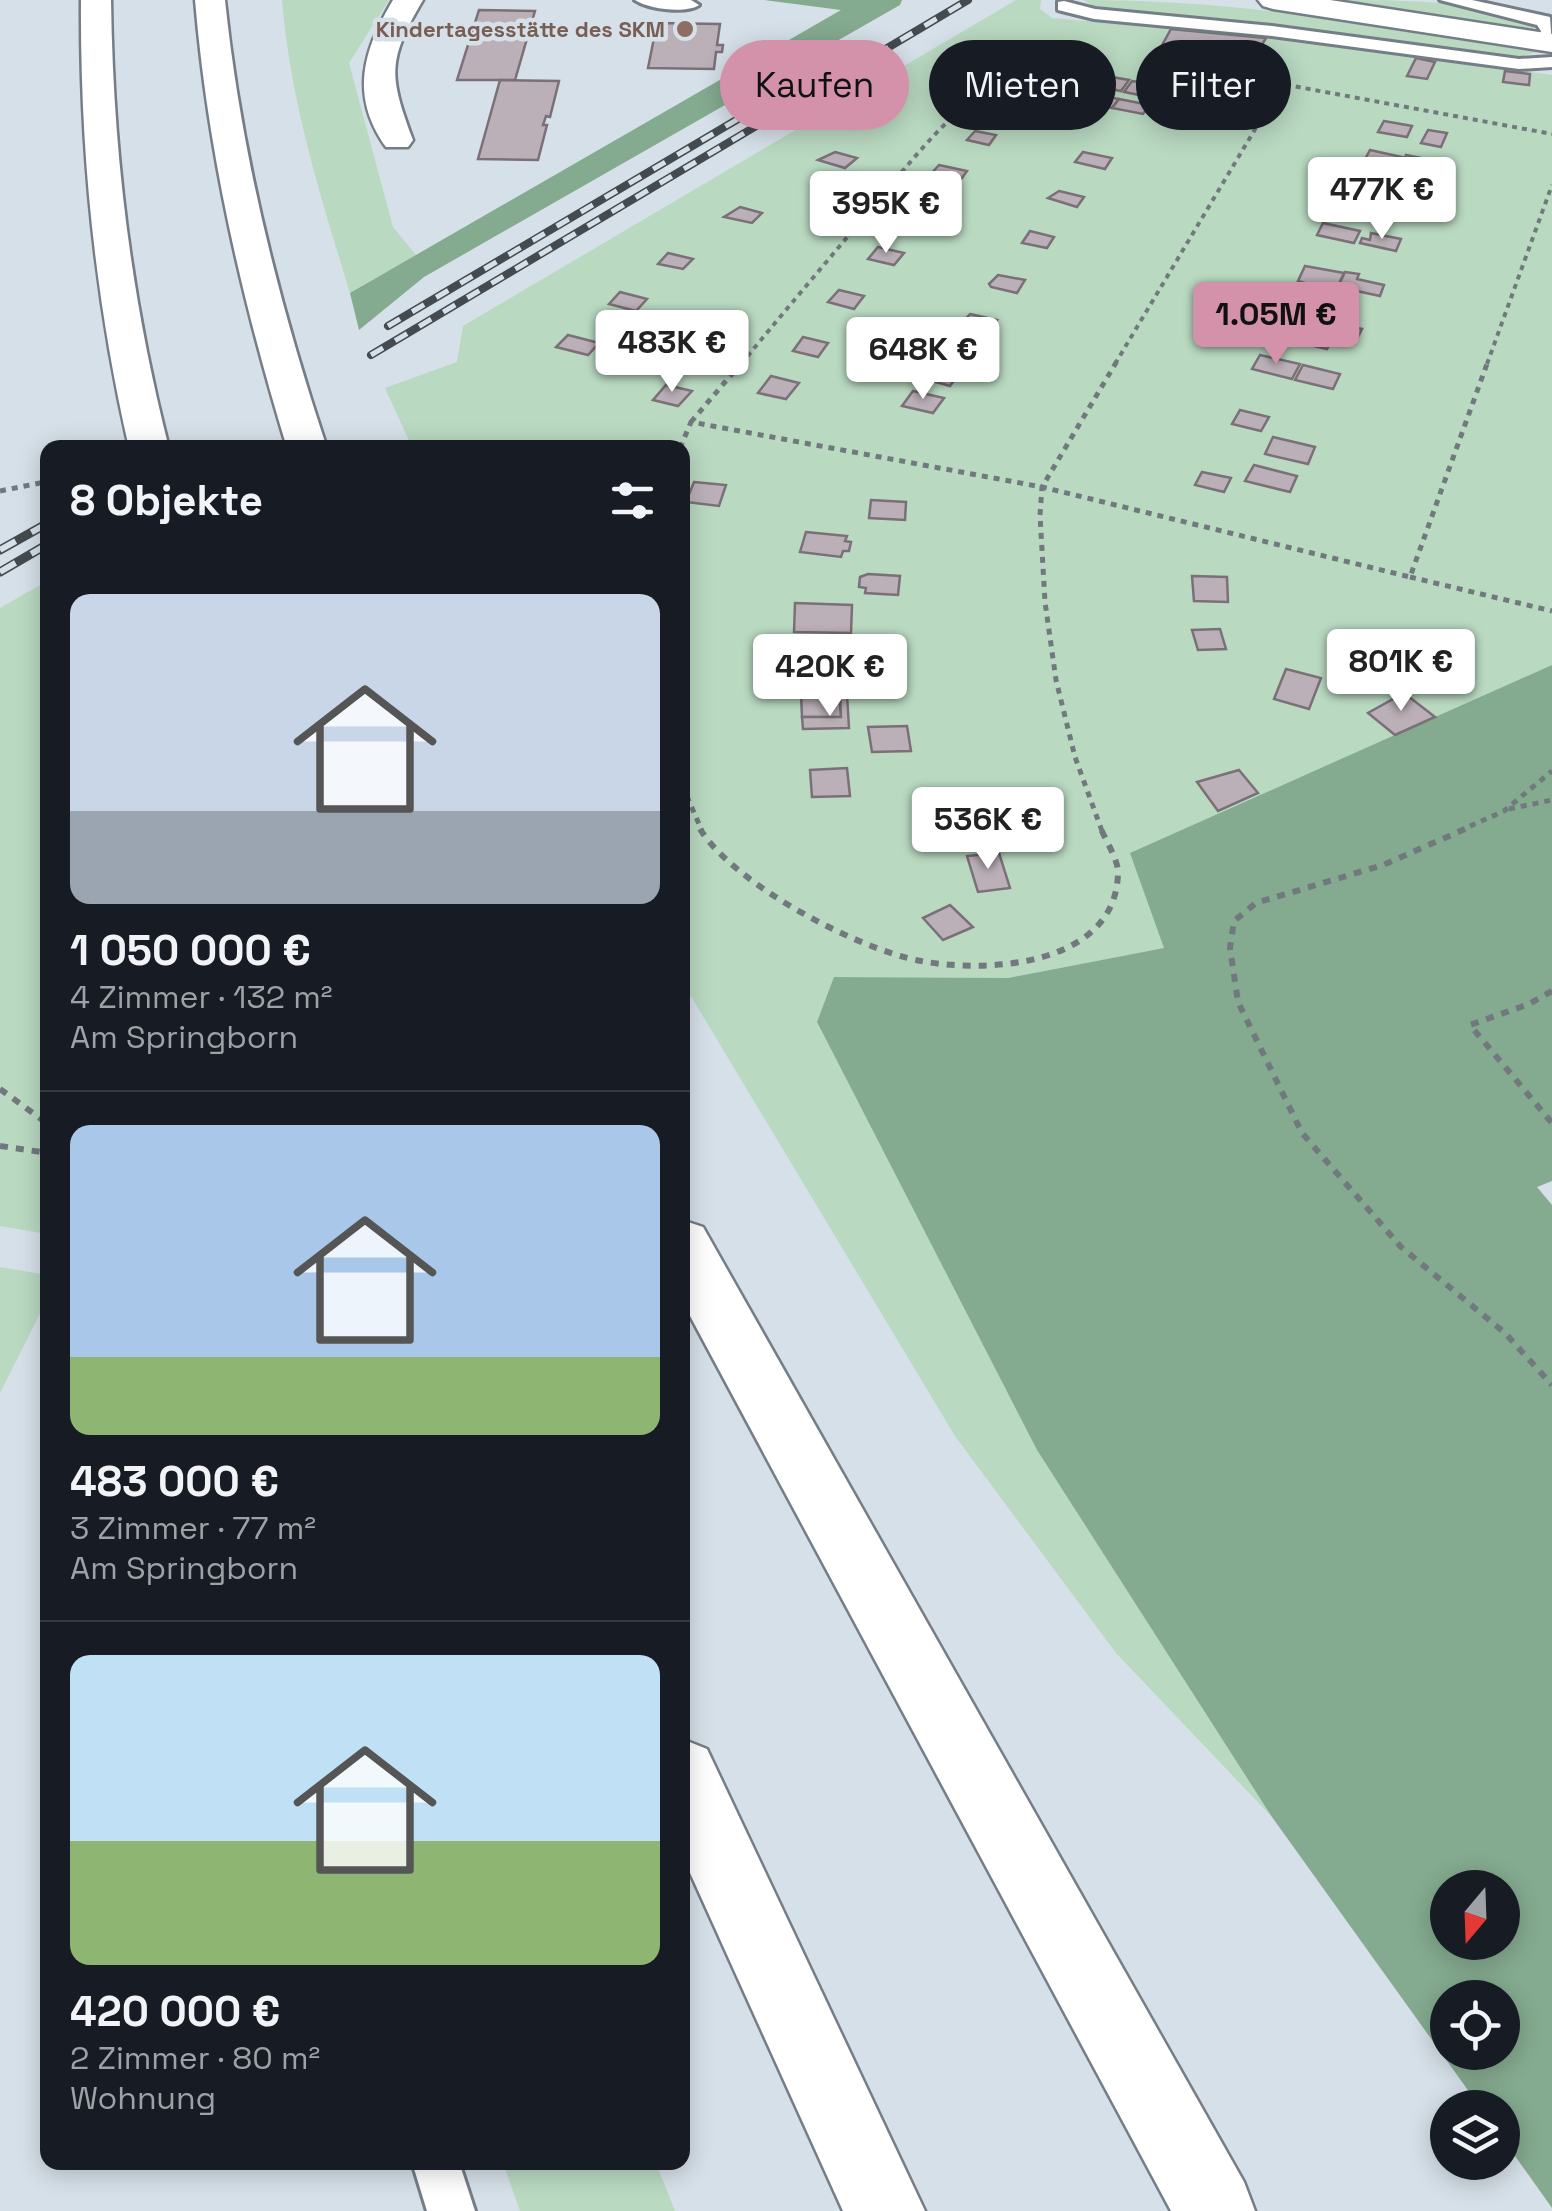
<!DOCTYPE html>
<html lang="de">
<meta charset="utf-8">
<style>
body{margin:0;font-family:"Space Grotesk",sans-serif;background:#242831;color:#f1f3f6;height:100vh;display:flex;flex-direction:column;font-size:38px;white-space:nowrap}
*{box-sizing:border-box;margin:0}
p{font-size:32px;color:#9ea1a6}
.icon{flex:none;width:55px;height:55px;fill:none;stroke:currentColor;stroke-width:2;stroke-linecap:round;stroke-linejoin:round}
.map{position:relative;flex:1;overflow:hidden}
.drawer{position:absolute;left:40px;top:440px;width:650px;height:1730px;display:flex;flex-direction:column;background:#171b24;border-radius:20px;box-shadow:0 5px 25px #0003}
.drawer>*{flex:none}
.top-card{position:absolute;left:720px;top:40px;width:680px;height:90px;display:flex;gap:20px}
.needle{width:65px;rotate:199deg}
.fabs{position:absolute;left:1430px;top:1870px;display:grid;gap:20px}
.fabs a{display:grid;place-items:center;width:90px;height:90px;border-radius:50%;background:#171b24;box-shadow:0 5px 25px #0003;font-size:50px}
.price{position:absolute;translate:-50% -85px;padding:0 22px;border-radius:10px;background:#fff;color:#222;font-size:32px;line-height:65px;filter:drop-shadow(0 2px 5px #0008)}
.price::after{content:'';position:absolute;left:50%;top:60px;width:30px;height:22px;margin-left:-15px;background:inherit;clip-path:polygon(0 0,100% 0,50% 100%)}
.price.on{background:#d392a9;color:#111}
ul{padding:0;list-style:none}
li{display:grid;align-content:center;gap:20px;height:530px;padding:0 30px}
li+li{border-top:2px solid #363941}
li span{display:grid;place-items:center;height:310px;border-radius:20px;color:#555}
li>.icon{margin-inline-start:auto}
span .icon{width:180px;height:180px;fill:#fffc;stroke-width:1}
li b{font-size:42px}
h2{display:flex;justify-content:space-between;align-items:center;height:120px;padding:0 30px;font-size:42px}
.chip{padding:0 35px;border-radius:45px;background:#171b24;box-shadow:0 5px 25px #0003;font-size:35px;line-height:90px}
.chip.on{background:#d392a9;color:#111}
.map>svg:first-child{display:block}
.green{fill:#b9d9c1}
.forest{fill:#84aa8f;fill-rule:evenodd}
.building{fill:#bbb0b7;stroke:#7b7077;stroke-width:2.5}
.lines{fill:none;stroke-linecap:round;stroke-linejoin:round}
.lane-casing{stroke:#757e86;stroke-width:6}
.street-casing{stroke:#757e86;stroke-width:5}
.highway-casing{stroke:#757e86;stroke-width:5}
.path-far2{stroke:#72797e;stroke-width:4;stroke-dasharray:5 5;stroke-linecap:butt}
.path-far1{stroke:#72797e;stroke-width:5;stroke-dasharray:6 6;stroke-linecap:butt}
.path{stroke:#72797e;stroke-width:6;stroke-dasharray:8 8;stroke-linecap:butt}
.lane{fill:#fff;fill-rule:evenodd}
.street{fill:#fff;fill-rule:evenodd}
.highway{fill:#fff;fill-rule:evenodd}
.rail-far1-casing{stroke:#444a4e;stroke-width:8}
.rail-casing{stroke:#444a4e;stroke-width:9}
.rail-far1{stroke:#d6e0e8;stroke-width:5;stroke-dasharray:14;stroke-linecap:butt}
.rail{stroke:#d6e0e8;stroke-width:6;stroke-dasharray:18;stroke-linecap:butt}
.education-dot{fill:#8d6e63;stroke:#d6e0e8;stroke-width:4}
.labels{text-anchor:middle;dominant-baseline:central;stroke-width:9;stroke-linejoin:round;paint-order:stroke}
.far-education-label{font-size:22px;font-weight:bold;fill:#785e54;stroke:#d6e0e8;text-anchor:end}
</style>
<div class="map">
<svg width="1552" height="2211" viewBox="0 0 1552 2211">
<rect width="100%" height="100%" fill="#d6e0e8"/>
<!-- green -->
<g class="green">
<path d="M282,0H389L349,63L393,227L416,255L350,293C321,198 290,100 282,0Z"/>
<polygon points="1016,0 1041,0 1040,9 1052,18 1295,39 1552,75 1552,665 1131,853 1165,948 1008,978 835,977 817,1022 1037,1450 1272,1817 1116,1653 955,1436 683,983 682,448 412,447 385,388 457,362 463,326"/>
<path d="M1084,0C1236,0 1387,25 1536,52L1520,57L1273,25L1096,8Z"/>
<path d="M1343,0C1394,0 1489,0 1533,26V30Z"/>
<polygon points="47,581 47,1234 0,1226 0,608"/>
<polygon points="0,1267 48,1275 47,1300 0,1393"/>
<polygon points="503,2163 656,2163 675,2211 520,2211"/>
</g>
<!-- forest -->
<g class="forest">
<polygon points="764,0 902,0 900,5 424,277 359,330 350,293 841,10"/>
<path d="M1552,665V1181L1537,1187L1552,1205V2208L1503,2139L1502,2108L1480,2107L1272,1817L1037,1450L817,1022L834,977L1008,978L1164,948L1130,853ZM1448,1888H1502V1942H1448ZM1448,1998H1502V2052H1448Z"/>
</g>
<!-- building -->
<g class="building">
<polygon points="479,10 535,11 515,80 457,80"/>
<polygon points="657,23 720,24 717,45 723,45 722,52 716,52 714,69 648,68"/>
<polygon points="1171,29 1266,38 1244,74 1186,64 1194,52 1161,47"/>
<polygon points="1416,58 1435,62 1427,79 1407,76"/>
<polygon points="1505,71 1530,74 1529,85 1503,82"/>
<polygon points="1100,75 1129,80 1121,91 1092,85"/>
<polygon points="500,80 559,81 550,117 546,116 543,125 547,125 538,160 478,159"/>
<polygon points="1132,81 1163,86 1154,98 1124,92"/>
<polygon points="1089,93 1119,99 1112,108 1083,102"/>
<polygon points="1119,99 1150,105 1143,114 1112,108"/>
<polygon points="1384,121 1412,126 1407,137 1378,132"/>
<polygon points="1428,130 1447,133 1441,147 1421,143"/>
<polygon points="975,131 996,135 989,145 967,140"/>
<polygon points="1370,150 1402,157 1395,169 1363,163"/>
<polygon points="835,152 857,158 845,168 818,160"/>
<polygon points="1083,152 1112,158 1105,169 1075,162"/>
<polygon points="1406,155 1446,163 1440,175 1400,167"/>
<polygon points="939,165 967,171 959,182 930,175"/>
<polygon points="1351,188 1384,195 1378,207 1345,200"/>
<polygon points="1059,191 1084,197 1077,207 1048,198"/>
<polygon points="1383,196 1415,202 1410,212 1378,205"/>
<polygon points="740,207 762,213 752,223 724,217"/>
<polygon points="1323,223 1360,231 1354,243 1317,235"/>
<polygon points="1030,231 1054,237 1047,248 1022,243"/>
<polygon points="1371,233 1401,239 1396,251 1360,243 1362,238 1370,240"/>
<polygon points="878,247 904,253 894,265 868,259"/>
<polygon points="668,253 693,259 683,269 658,264"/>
<polygon points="1305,266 1344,273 1335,292 1298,281"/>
<polygon points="1345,272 1359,274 1357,279 1384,285 1380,296 1338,287"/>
<polygon points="998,275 1025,280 1017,293 991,287 989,284"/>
<polygon points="839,290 864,296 854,309 828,302"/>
<polygon points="620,292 647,299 636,311 609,304"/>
<polygon points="970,314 997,320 985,338 954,331"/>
<polygon points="1288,314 1323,322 1310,344 1273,335"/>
<polygon points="1324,321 1362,329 1355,343 1333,338 1327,349 1309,345"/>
<polygon points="568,335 599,343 588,355 556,347"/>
<polygon points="803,337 828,343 818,357 793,351"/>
<polygon points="1260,355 1300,364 1292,379 1252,369"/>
<polygon points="1303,365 1340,374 1333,389 1295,380"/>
<polygon points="926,366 933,366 960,372 950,386 918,377"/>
<polygon points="771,376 799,383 786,399 758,393"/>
<polygon points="666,385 692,391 678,406 653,400"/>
<polygon points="913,391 944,398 933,413 902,406"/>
<polygon points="1240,410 1269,417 1261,431 1232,424"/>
<polygon points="1273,437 1315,447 1308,464 1265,454"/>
<polygon points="1254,465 1297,476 1290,492 1245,481"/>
<polygon points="1202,472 1231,478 1224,492 1195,485"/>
<polygon points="694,482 726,485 719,506 686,502"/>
<polygon points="871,500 906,502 905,520 869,518"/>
<polygon points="806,532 847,536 845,541 851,542 849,551 843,551 841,557 800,552"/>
<polygon points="868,574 900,576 898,595 865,593 866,588 859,587 860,577"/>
<polygon points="1192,576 1227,577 1228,602 1194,601"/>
<polygon points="795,603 852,605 851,633 794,632"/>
<polygon points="1220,629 1226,649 1198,650 1192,630"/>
<polygon points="858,649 901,649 902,670 859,669"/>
<polygon points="1286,669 1321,678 1309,709 1274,699"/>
<polygon points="801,693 839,693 841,717 802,717"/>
<polygon points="1404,693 1435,717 1395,735 1368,713"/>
<polygon points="840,695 847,695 849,728 803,729 802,717 841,717"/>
<polygon points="907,726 911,751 872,752 868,727"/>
<polygon points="847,768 850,796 812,797 810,770"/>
<polygon points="1239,770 1258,793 1218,811 1197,782"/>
<polygon points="999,853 1010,888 978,892 967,856"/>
<polygon points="950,905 973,927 943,940 923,918"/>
</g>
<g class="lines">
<!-- lane casing -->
<g class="lane-casing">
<g id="lane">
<path d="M635,0H691L699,5C686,14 648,9 635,0Z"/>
<polygon points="1440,0 1472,0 1550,17 1552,46 1540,46 1537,42 1541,31 1537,25"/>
<polygon points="1064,1 1095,9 1272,26 1519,59 1552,57 1552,67 1519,69 1272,36 1094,19 1058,10 1058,2"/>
<polygon points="412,2162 459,2162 475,2211 427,2211"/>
</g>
</g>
<!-- street casing -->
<g class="street-casing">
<g id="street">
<path d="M393,0H423C387,61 389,75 413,140L408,147H386C349,95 364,49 393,0Z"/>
<polygon points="1258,0 1330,0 1552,34 1552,52 1273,9 1263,6"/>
</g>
</g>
<!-- highway casing -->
<g class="highway-casing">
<g id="highway">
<path d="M81,0H111C113,152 131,300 169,448H129C95,299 80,152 81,0Z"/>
<path d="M195,0H225C241,154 278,301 327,448H287C242,300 208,154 195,0Z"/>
<polygon points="682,1220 703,1227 1244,2182 1255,2211 1171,2211 682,1301"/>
<polygon points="682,1739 707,1749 925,2211 843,2211 682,1855"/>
</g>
</g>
<!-- path-far2 -->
<g class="path-far2">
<polyline points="1191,66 1282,84 1289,71"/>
<path d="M741,364C779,318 817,273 855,228C913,161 977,66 1070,49"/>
<polyline points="1115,364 1282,84 1552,134"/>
<polyline points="1487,364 1552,185"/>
</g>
<!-- path-far1 -->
<g class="path-far1">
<polyline points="691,422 743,361"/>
<polyline points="680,448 691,422 1042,487 1410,577 1488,361"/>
<polyline points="0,491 45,482"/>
<polyline points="1410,577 1552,611"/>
<polyline points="682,785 702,831"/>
<polyline points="1509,809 1552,800"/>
<polyline points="1102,831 1075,757 1056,680 1045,602 1040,515 1042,487 1117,361"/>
<polyline points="1459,831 1504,811 1552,771"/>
</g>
<!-- path -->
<g class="path">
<path d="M700,829C735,885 857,949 921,961C990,974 1118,965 1118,871C1117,858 1106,841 1101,829"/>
<polyline points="1465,829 1383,865 1256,903 1234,921 1230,948 1238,1002 1302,1133 1401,1247 1505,1333 1552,1385"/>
<polyline points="1552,991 1529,1004 1470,1025 1552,1123"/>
<polyline points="0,1089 48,1124"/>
<polyline points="0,1146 48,1153"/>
</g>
<!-- lane -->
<use href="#lane" class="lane"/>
<!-- street -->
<use href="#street" class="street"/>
<!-- highway -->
<use href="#highway" class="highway"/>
<!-- rail-far1 casing -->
<g class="rail-far1-casing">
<g id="rail-far1">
<polyline points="388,326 760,106"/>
<polyline points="371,355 968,0"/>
</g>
</g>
<!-- rail casing -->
<g class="rail-casing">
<g id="rail">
<polyline points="0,550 48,523"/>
<polyline points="0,572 48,544"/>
</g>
</g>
<!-- rail-far1 -->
<use href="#rail-far1" class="rail-far1"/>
<!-- rail -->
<use href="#rail" class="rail"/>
</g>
<!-- markers -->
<circle class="education-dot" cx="685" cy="29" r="10"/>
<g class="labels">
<!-- far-education labels -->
<g class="far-education-label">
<text x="665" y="29">Kindertagesstätte des SKM</text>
</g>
</g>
</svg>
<div class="fabs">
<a><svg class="needle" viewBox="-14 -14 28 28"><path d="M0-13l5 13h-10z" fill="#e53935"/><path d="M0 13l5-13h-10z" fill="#9ea1a6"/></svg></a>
<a><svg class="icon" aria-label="locate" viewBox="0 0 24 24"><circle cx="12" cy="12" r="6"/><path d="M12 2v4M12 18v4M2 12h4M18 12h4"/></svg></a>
<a><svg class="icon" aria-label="layers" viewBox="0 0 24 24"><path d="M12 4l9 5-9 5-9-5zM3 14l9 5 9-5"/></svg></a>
</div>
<b class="price" style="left:1382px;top:242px">477K €</b>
<b class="price" style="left:886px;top:256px">395K €</b>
<b class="price on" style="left:1276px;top:367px">1.05M €</b>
<b class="price" style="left:672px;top:395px">483K €</b>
<b class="price" style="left:923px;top:402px">648K €</b>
<b class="price" style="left:1401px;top:714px">801K €</b>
<b class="price" style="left:830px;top:719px">420K €</b>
<b class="price" style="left:988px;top:872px">536K €</b>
<div class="top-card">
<a class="chip on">Kaufen</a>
<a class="chip">Mieten</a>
<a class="chip">Filter</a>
</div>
<section class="drawer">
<h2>8 Objekte<svg class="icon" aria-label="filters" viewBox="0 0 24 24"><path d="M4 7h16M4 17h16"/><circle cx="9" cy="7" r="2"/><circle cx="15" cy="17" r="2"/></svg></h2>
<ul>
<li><span style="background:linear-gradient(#c9d6e8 70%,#9aa5b1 0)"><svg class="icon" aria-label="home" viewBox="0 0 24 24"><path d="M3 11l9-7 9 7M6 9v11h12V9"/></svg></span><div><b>1 050 000 €</b><p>4 Zimmer · 132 m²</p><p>Am Springborn</p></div></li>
<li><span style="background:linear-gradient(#a9c7e8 75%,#8fb573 0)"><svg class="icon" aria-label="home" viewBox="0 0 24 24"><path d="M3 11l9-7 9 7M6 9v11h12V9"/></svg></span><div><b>483 000 €</b><p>3 Zimmer · 77 m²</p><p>Am Springborn</p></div></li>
<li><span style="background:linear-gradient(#bfe0f5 60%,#8fb573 0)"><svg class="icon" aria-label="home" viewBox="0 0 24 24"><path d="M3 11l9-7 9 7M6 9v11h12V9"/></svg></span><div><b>420 000 €</b><p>2 Zimmer · 80 m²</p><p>Wohnung</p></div></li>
</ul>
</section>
</div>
